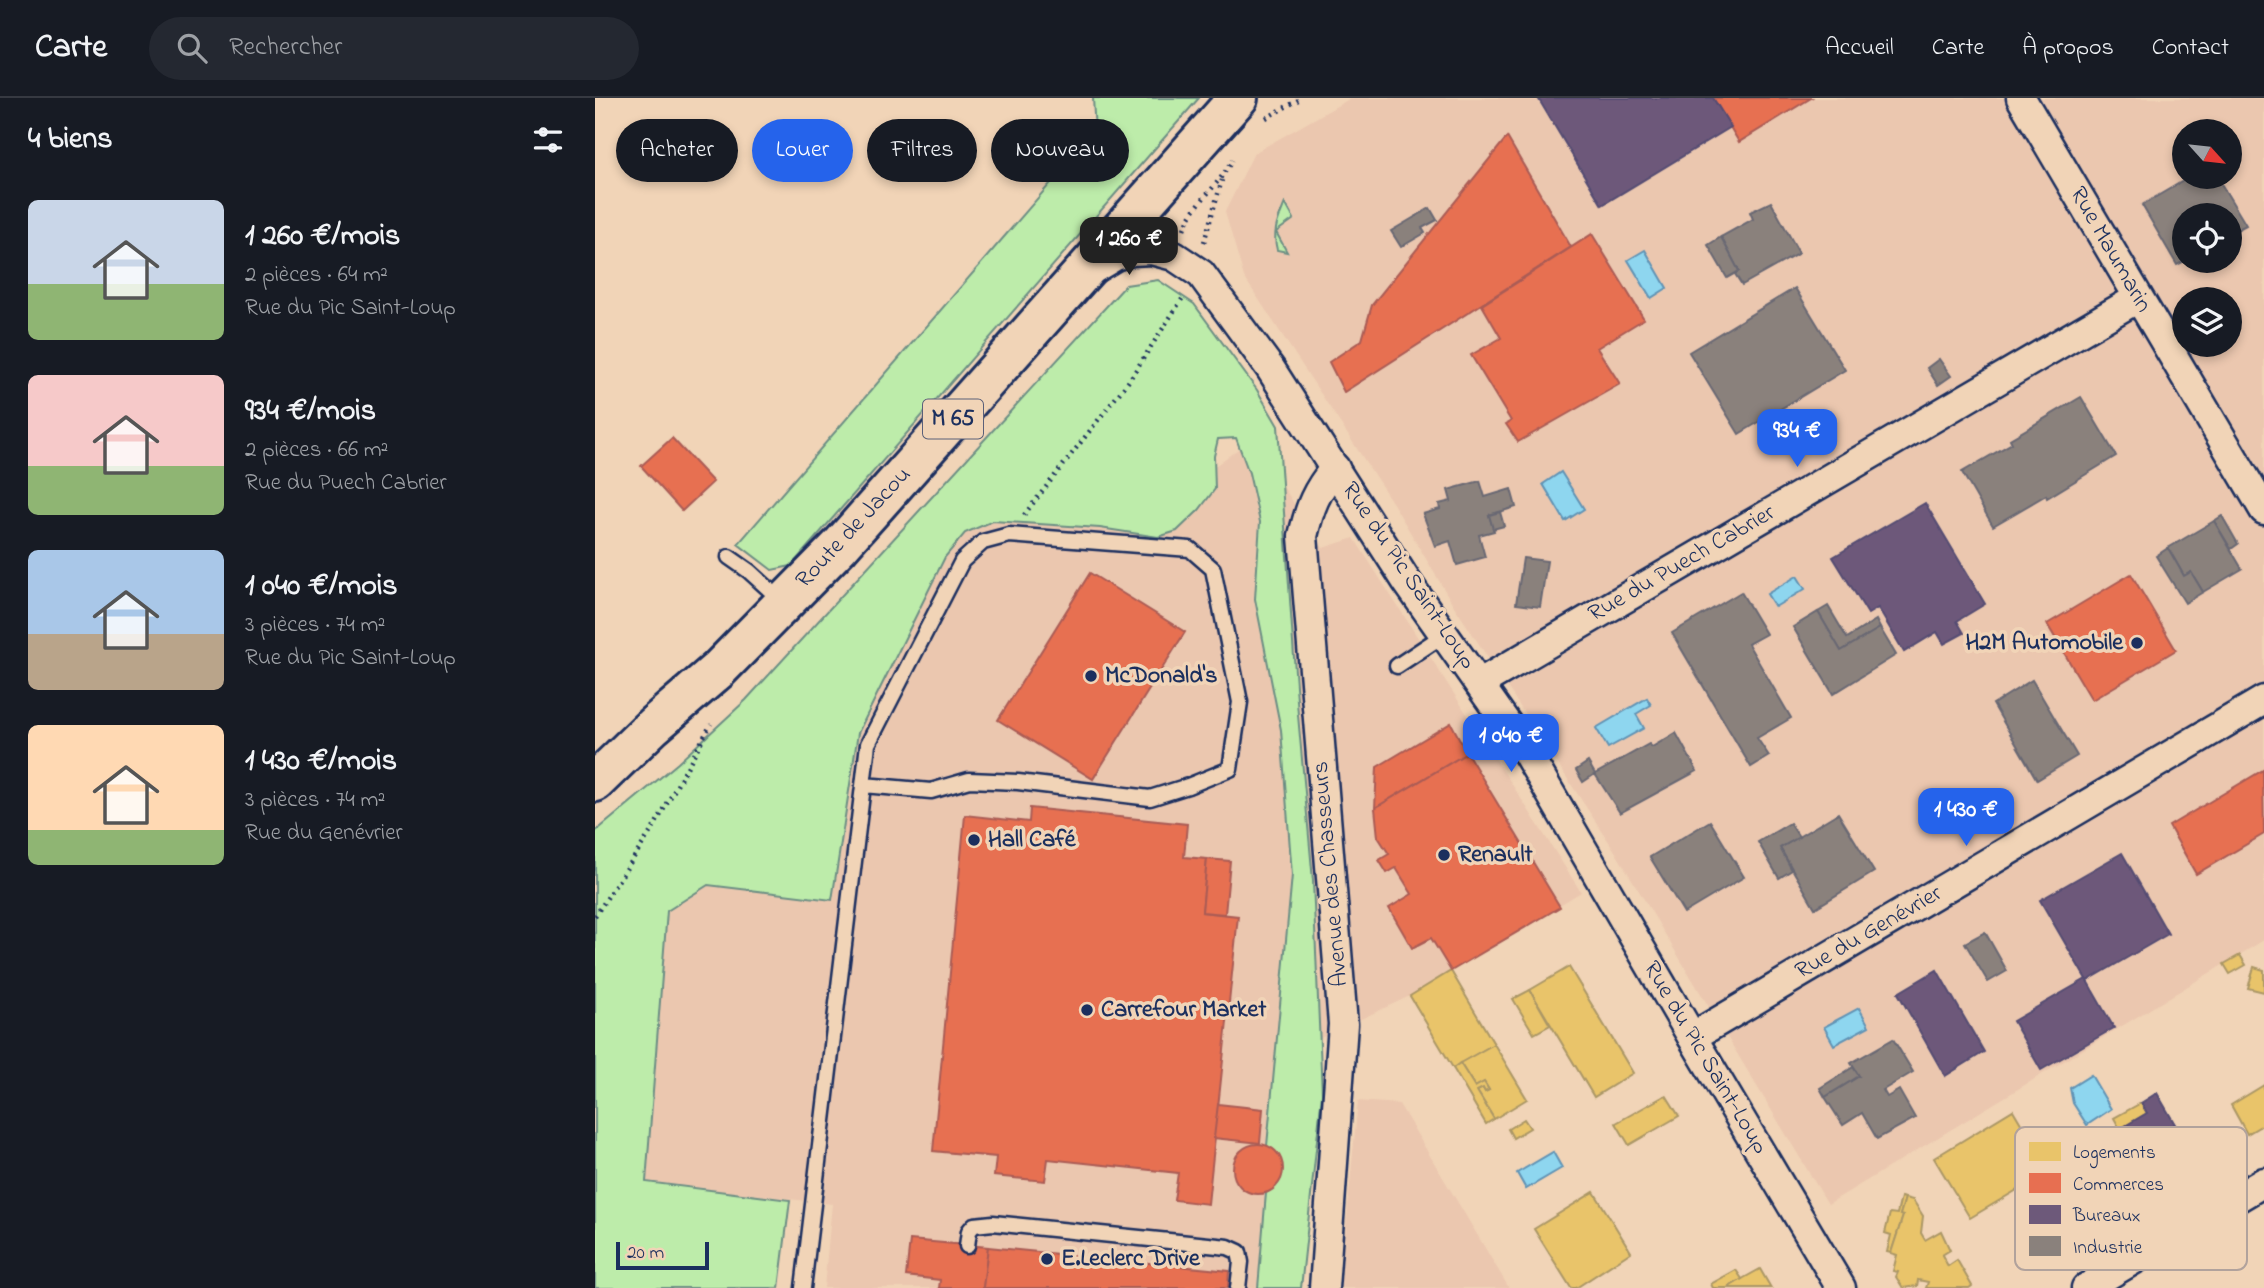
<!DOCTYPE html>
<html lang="fr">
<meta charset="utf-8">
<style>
body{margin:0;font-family:"Indie Flower",sans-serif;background:#242831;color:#f1f3f6;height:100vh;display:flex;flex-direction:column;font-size:26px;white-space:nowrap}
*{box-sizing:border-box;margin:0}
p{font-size:23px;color:#9ea1a6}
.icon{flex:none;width:38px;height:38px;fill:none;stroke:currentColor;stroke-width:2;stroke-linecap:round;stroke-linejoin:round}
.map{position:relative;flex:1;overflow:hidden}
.drawer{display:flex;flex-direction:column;background:#171b24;width:595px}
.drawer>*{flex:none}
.top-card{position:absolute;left:21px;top:21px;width:665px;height:63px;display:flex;gap:14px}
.needle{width:46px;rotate:117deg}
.tools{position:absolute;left:1577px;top:21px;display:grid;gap:14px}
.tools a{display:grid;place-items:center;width:70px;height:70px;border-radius:50%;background:#171b24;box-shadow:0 4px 10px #0003;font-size:35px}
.scale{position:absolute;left:21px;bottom:18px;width:93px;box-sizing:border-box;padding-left:7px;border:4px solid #1b2f5e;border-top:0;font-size:19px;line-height:24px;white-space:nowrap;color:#1b2f5e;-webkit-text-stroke:5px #f1d4b7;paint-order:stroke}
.price{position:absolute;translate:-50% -60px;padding:0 16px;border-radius:14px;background:#2563eb;color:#fff;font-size:23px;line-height:46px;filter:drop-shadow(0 2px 4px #0008)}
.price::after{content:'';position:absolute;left:50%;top:42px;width:21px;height:16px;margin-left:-10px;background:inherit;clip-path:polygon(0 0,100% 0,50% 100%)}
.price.current{background:#222;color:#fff}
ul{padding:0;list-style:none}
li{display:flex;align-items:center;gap:21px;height:175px;padding:0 28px}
li span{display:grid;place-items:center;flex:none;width:196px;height:140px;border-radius:10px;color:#555}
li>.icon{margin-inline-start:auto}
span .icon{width:84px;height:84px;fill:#fffc;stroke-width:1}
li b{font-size:30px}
h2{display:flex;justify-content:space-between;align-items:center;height:84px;padding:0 28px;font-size:30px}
.tag{padding:0 24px;border-radius:32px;background:#171b24;box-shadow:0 4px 10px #0003;font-size:24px;line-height:63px}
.tag.current{background:#2563eb;color:#fff}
header{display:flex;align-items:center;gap:42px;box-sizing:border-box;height:98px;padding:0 35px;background:#171b24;border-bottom:2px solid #363941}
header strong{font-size:33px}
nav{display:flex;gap:38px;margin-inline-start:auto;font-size:24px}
.search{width:490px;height:63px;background:#242831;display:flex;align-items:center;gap:18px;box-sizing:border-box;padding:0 24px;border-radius:38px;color:#9ea1a6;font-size:26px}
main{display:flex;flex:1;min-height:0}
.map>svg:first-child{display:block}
.built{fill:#ebc7af;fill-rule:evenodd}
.green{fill:#bdecaa;stroke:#6c8e84;stroke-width:2}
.water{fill:#8ed6ef;stroke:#6093b5;stroke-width:2}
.homes{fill:#e9c46a;stroke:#ab9766;stroke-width:2}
.shops{fill:#e76f51;stroke:#aa5c55;stroke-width:2}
.offices{fill:#6d597a;stroke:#544c72;stroke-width:2}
.industry{fill:#8a817c;stroke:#696873;stroke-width:2}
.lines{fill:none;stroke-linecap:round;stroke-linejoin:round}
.lane-casing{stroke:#1b2f5e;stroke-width:19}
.street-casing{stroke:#1b2f5e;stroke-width:33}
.primary-casing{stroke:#1b2f5e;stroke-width:44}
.path{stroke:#1b2f5e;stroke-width:4.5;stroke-dasharray:2 5;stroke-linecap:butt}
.lane{stroke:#f1d4b7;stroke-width:14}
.street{stroke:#f1d4b7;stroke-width:28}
.primary{stroke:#f1d4b7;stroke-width:38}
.poi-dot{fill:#1b2f5e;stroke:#f1d4b7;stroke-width:2.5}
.labels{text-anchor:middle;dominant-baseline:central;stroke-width:7;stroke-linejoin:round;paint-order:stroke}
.shield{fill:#f1d4b7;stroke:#5b6079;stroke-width:2}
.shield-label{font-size:23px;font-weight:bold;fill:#1b2f5e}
.street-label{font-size:24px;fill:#1b2f5e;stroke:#f1d4b7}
.poi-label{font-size:24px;font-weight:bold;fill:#1b2f5e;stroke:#f1d4b7;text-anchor:start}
.key{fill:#f1d4b7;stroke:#b1a29c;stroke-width:2}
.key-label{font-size:19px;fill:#1b2f5e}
</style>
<header>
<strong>Carte</strong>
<div class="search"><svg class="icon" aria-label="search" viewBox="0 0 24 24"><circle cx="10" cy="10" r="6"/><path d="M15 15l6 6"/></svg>Rechercher</div>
<nav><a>Accueil</a><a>Carte</a><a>À propos</a><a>Contact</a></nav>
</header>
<main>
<section class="drawer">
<h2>4 biens<svg class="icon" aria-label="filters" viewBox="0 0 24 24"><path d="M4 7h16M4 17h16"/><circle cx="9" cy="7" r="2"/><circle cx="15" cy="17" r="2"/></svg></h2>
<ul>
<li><span style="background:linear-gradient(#c9d6e8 60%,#8fb573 0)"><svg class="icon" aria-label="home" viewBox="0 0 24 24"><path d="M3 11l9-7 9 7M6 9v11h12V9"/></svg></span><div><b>1 260 €/mois</b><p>2 pièces · 64 m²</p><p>Rue du Pic Saint-Loup</p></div></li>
<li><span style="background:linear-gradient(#f6c9c9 65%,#8fb573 0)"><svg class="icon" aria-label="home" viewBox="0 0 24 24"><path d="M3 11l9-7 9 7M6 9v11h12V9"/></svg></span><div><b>934 €/mois</b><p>2 pièces · 66 m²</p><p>Rue du Puech Cabrier</p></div></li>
<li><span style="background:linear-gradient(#a9c7e8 60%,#b9a48a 0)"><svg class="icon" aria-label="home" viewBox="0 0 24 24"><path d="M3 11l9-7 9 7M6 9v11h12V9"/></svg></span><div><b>1 040 €/mois</b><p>3 pièces · 74 m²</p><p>Rue du Pic Saint-Loup</p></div></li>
<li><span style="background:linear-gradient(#ffd9b3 75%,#8fb573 0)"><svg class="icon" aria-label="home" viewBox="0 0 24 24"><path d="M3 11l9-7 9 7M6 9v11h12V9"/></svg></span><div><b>1 430 €/mois</b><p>3 pièces · 74 m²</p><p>Rue du Genévrier</p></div></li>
</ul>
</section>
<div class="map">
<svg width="1669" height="1190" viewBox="0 0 1669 1190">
<rect width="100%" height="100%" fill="#f1d4b7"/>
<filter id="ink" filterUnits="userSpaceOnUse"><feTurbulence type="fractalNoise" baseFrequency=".0143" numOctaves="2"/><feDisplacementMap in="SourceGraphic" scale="14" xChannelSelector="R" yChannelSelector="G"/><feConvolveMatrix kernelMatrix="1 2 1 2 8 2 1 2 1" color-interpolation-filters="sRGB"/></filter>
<g filter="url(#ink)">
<!-- built -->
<g class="built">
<path d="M756,0H1669V842L1233,1106L1018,750L859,508L799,407L649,179L630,114L659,55ZM1589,33H1634V79H1589ZM1589,117H1634V163H1589ZM1589,201H1634V247H1589Z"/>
<polygon points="657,341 728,450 759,440 986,794 815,898 719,943 668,1190 229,1190 237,1106 51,1084 72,813 113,787 253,633 336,454 396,412 550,419"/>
<polygon points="763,1003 804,1006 914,1190 745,1190"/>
</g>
<!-- green -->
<g class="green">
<polygon points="498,0 604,0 196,468 177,472 143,446 500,34"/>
<path d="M690,105L699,121L681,134L692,154L682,152C677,134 683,122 690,105Z"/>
<path d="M563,182L599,206L662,292L683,328L703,617L718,783L727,996L706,1190H663L671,1095C693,1084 692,1059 672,1048L697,777L686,632L660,501L665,424L654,375L641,340L623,341L619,358L620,391L604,412L582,433L563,439L505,430L398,423L370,435L350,459L263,635L237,802L113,787L72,813L51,1084L195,1102L184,1190H0V734L83,665L151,602L531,187Z"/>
</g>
<!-- water -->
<g class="water">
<polygon points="1050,152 1072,190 1056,200 1033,162"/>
<polygon points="966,374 989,411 970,423 948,386"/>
<polygon points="1202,478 1210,491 1180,509 1172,496"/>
<polygon points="1052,600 1056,607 1041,616 1049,630 1013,650 1001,630"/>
<polygon points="1264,910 1274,928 1239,947 1229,929"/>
<polygon points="1496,977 1516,1011 1492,1027 1478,1005 1475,990"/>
<polygon points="958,1054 967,1070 931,1091 922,1075"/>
</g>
<!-- homes -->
<g class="homes">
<polygon points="1645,857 1651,867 1635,876 1629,866"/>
<polygon points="974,869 1038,975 999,999 935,892"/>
<polygon points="1659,869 1669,872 1669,894 1653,890"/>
<polygon points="856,873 899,946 858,970 815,898"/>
<polygon points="935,892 955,927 939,936 918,901"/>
<polygon points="899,946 932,1001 899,1021 882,993 888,990 890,994 894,992 889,984 880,989 865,965"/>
<polygon points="865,965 880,989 889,984 894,992 890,994 888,990 882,993 899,1021 891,1026 858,970"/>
<polygon points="1669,987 1669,1026 1652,1036 1636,1007"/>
<polygon points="1071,997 1084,1018 1034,1047 1021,1025"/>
<polygon points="1546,1005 1552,1015 1525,1031 1519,1020"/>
<polygon points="1418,1012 1454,1073 1375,1120 1339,1060"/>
<polygon points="929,1021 935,1030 918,1040 913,1031"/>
<polygon points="999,1094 1036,1154 981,1190 976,1190 939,1131"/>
<polygon points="1306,1099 1310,1100 1305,1117 1308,1118 1296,1155 1292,1154 1296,1137 1290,1135 1295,1115 1302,1116"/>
<polygon points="1310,1100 1318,1102 1328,1118 1326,1135 1330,1142 1346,1133 1355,1152 1347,1157 1353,1168 1362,1162 1377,1188 1374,1190 1331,1190 1333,1184 1323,1182 1322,1188 1308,1190 1301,1179 1303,1174 1298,1173 1302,1157 1296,1155 1308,1118 1305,1117"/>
<polygon points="1165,1171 1176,1190 1132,1190 1147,1181"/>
<polygon points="1141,1172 1147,1181 1132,1190 1118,1190 1116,1186"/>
</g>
<!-- shops -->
<g class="shops">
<polygon points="1118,0 1216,0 1144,44"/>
<polygon points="912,39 976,149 749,294 734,264 767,242 777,207"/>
<polygon points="997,136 1049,221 1002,250 1025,286 923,344 911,326 916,323 876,257 906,240 887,207"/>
<polygon points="77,340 118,384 87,413 46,368"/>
<polygon points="495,475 590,534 498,681 403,622"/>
<polygon points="1536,476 1581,552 1497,602 1452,526"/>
<polygon points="856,625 872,655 780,710 782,669"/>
<polygon points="872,655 965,809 856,873 836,840 817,850 794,810 817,796 801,770 792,775 784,762 794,756 783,739 780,710"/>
<polygon points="1668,672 1669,736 1601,776 1574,728"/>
<polygon points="435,710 592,726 589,759 612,761 607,814 643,818 613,1106 579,1102 583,1075 453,1061 450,1083 399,1078 401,1059 338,1053 370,717 434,724"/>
<polygon points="612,761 635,763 630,816 607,814"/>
<polygon points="623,1006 668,1011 665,1045 619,1040"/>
<circle cx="663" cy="1071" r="25"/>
<polygon points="315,1142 393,1149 388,1190 344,1190 345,1182 311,1178"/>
<polygon points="393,1149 634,1173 633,1190 388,1190"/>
</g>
<!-- offices -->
<g class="offices">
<polygon points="943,0 1118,0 1136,29 1007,107"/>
<polygon points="1330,405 1390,506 1362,523 1369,535 1349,546 1342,534 1309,554 1283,510 1273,516 1238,459"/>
<polygon points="1527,755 1573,836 1492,883 1445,802"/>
<polygon points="1342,872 1389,954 1350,978 1303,895"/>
<polygon points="1491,881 1519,930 1446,972 1418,923"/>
<polygon points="1562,995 1585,1035 1571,1043 1587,1069 1525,1106 1509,1080 1525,1071 1519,1061 1513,1065 1501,1045 1552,1015 1546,1005"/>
</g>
<!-- industry -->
<g class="industry">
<polygon points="1595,79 1622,79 1651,127 1634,136 1634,117 1589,117 1590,163 1582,167 1547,107"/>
<polygon points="1176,104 1204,155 1147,187 1140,176 1144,173 1126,139 1158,121 1155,114"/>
<polygon points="835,110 842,122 827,130 830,135 806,149 796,133"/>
<polygon points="1126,139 1144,173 1132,180 1113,147"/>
<polygon points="1200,190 1250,272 1144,336 1094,254"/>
<polygon points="1344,261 1356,278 1343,287 1332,270"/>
<polygon points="1486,299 1521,358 1452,400 1451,397 1398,428 1367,374 1417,345 1415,341"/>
<polygon points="885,383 890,399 916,391 921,409 894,417 899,433 884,437 890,459 862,467 855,443 840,448 828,416 845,411 844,406 856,403 853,392"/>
<polygon points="905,414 909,428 898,431 894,417"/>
<polygon points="1627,418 1643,446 1636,451 1619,423"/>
<polygon points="1619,423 1647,471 1608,494 1596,474 1589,478 1573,450"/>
<polygon points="1573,450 1589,478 1596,474 1608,494 1590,505 1561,458"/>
<polygon points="928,460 952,463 945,509 921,506"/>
<polygon points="1146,494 1171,536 1153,546 1196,620 1162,640 1174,658 1156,669 1077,535"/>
<polygon points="1233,508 1252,540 1281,522 1285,530 1246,553 1223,514"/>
<polygon points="1223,514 1246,553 1285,530 1301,557 1238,596 1198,529"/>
<polygon points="1437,582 1482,658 1442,682 1398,606"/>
<polygon points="1081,635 1102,673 1025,715 1000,676 1054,646 1057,649"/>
<polygon points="993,664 1000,676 988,684 981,672"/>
<polygon points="1243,715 1279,774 1220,810 1185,750"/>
<polygon points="1115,723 1149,779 1089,815 1055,759"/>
<polygon points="1195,725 1204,739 1185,750 1197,772 1184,780 1163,744"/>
<polygon points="1390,834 1412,873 1393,884 1370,845"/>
<polygon points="1298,941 1318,974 1288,992 1292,999 1304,992 1320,1020 1282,1041 1267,1015 1248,1027 1230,999 1264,978 1256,965"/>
<polygon points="1258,969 1264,978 1230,999 1225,990"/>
</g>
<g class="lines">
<!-- lane casing -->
<g class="lane-casing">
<g id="lane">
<polyline points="134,459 154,473 187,503"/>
<polyline points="802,568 850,536"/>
<polyline points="372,1148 374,1133 379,1127 398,1125 633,1149 644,1154 646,1164 643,1190"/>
<polyline points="208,1190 273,646 367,463 388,444 414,437 595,451 618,471 645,604 635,671 593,688 555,700 423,684 374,682 336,693 269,687"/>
</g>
</g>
<!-- street casing -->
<g class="street-casing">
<g id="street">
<polyline points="1426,0 1669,412"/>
<polyline points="500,170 520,158 537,153 556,152 579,158 606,176 675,270 812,484 929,650 1097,939 1246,1190"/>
<polyline points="885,585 1543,200"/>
<polyline points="1097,939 1669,602"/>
<path d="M729,1190L748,926L708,438C715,408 721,393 740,370"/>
<polyline points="1491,1190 1669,1084"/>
</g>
</g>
<!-- primary casing -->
<g class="primary-casing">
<polyline id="primary" points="0,684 58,628 123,572 245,448 643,0"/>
</g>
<!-- path -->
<g class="path">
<polyline points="671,20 707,0"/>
<path d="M589,131C599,105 624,88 637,62"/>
<polyline points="609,144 627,82"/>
<polyline points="429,417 533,284 589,198"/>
<polyline points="0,818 59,729 116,626"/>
</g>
<!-- lane -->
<use href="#lane" class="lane"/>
<!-- street -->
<use href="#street" class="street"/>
<!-- primary -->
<use href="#primary" class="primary"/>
</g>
</g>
<!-- markers -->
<g class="poi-dot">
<circle cx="1542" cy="545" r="7"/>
<circle cx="496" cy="578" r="7"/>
<circle cx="379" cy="742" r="7"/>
<circle cx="849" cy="757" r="7"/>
<circle cx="492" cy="912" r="7"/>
<circle cx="452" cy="1161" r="7"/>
</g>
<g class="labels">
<!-- shield labels -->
<rect class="shield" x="328" y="301.5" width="60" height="39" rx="5"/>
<g class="shield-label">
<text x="358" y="321">M 65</text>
</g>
<!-- street labels -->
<g class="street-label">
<text transform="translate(1515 152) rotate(60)">Rue Maumarin</text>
<text transform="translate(259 430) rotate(-47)">Route de Jacou</text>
<text transform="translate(1087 466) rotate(-30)">Rue du Puech Cabrier</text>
<text transform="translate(813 478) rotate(56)">Rue du Pic Saint-Loup</text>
<text transform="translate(736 776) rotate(-95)">Avenue des Chasseurs</text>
<text transform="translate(1274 835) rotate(-30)">Rue du Genévrier</text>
<text transform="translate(1110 960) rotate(59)">Rue du Pic Saint-Loup</text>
</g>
<!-- poi labels -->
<g class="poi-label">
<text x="1528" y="545" text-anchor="end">H2M Automobile</text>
<text x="510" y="578">McDonald's</text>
<text x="393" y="742">Hall Café</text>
<text x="863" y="757">Renault</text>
<text x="506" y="912">Carrefour Market</text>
<text x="466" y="1161">E.Leclerc Drive</text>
</g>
</g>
<!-- legend -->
<rect x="1420" y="1029" width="232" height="143" rx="10" class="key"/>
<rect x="1434" y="1044" width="32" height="19" fill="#e9c46a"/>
<rect x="1434" y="1075" width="32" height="20" fill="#e76f51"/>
<rect x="1434" y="1107" width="32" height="19" fill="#6d597a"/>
<rect x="1434" y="1138" width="32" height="20" fill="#8a817c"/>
<g class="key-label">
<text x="1478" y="1060">Logements</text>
<text x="1478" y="1092">Commerces</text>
<text x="1478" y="1123">Bureaux</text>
<text x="1478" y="1155">Industrie</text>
</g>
</svg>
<div class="tools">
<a><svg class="needle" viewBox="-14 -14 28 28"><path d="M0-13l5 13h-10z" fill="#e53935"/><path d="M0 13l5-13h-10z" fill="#9ea1a6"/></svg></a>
<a><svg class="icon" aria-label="locate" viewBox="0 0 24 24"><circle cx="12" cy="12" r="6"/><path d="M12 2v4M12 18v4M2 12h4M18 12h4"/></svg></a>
<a><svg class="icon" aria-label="layers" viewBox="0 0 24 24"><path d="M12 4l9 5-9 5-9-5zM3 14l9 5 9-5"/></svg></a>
</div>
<div class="scale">20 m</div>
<b class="price current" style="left:534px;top:179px">1 260 €</b>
<b class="price" style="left:1202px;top:371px">934 €</b>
<b class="price" style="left:916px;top:676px">1 040 €</b>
<b class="price" style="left:1371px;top:750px">1 430 €</b>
<div class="top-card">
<a class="tag">Acheter</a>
<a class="tag current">Louer</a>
<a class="tag">Filtres</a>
<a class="tag">Nouveau</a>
</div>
</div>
</main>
